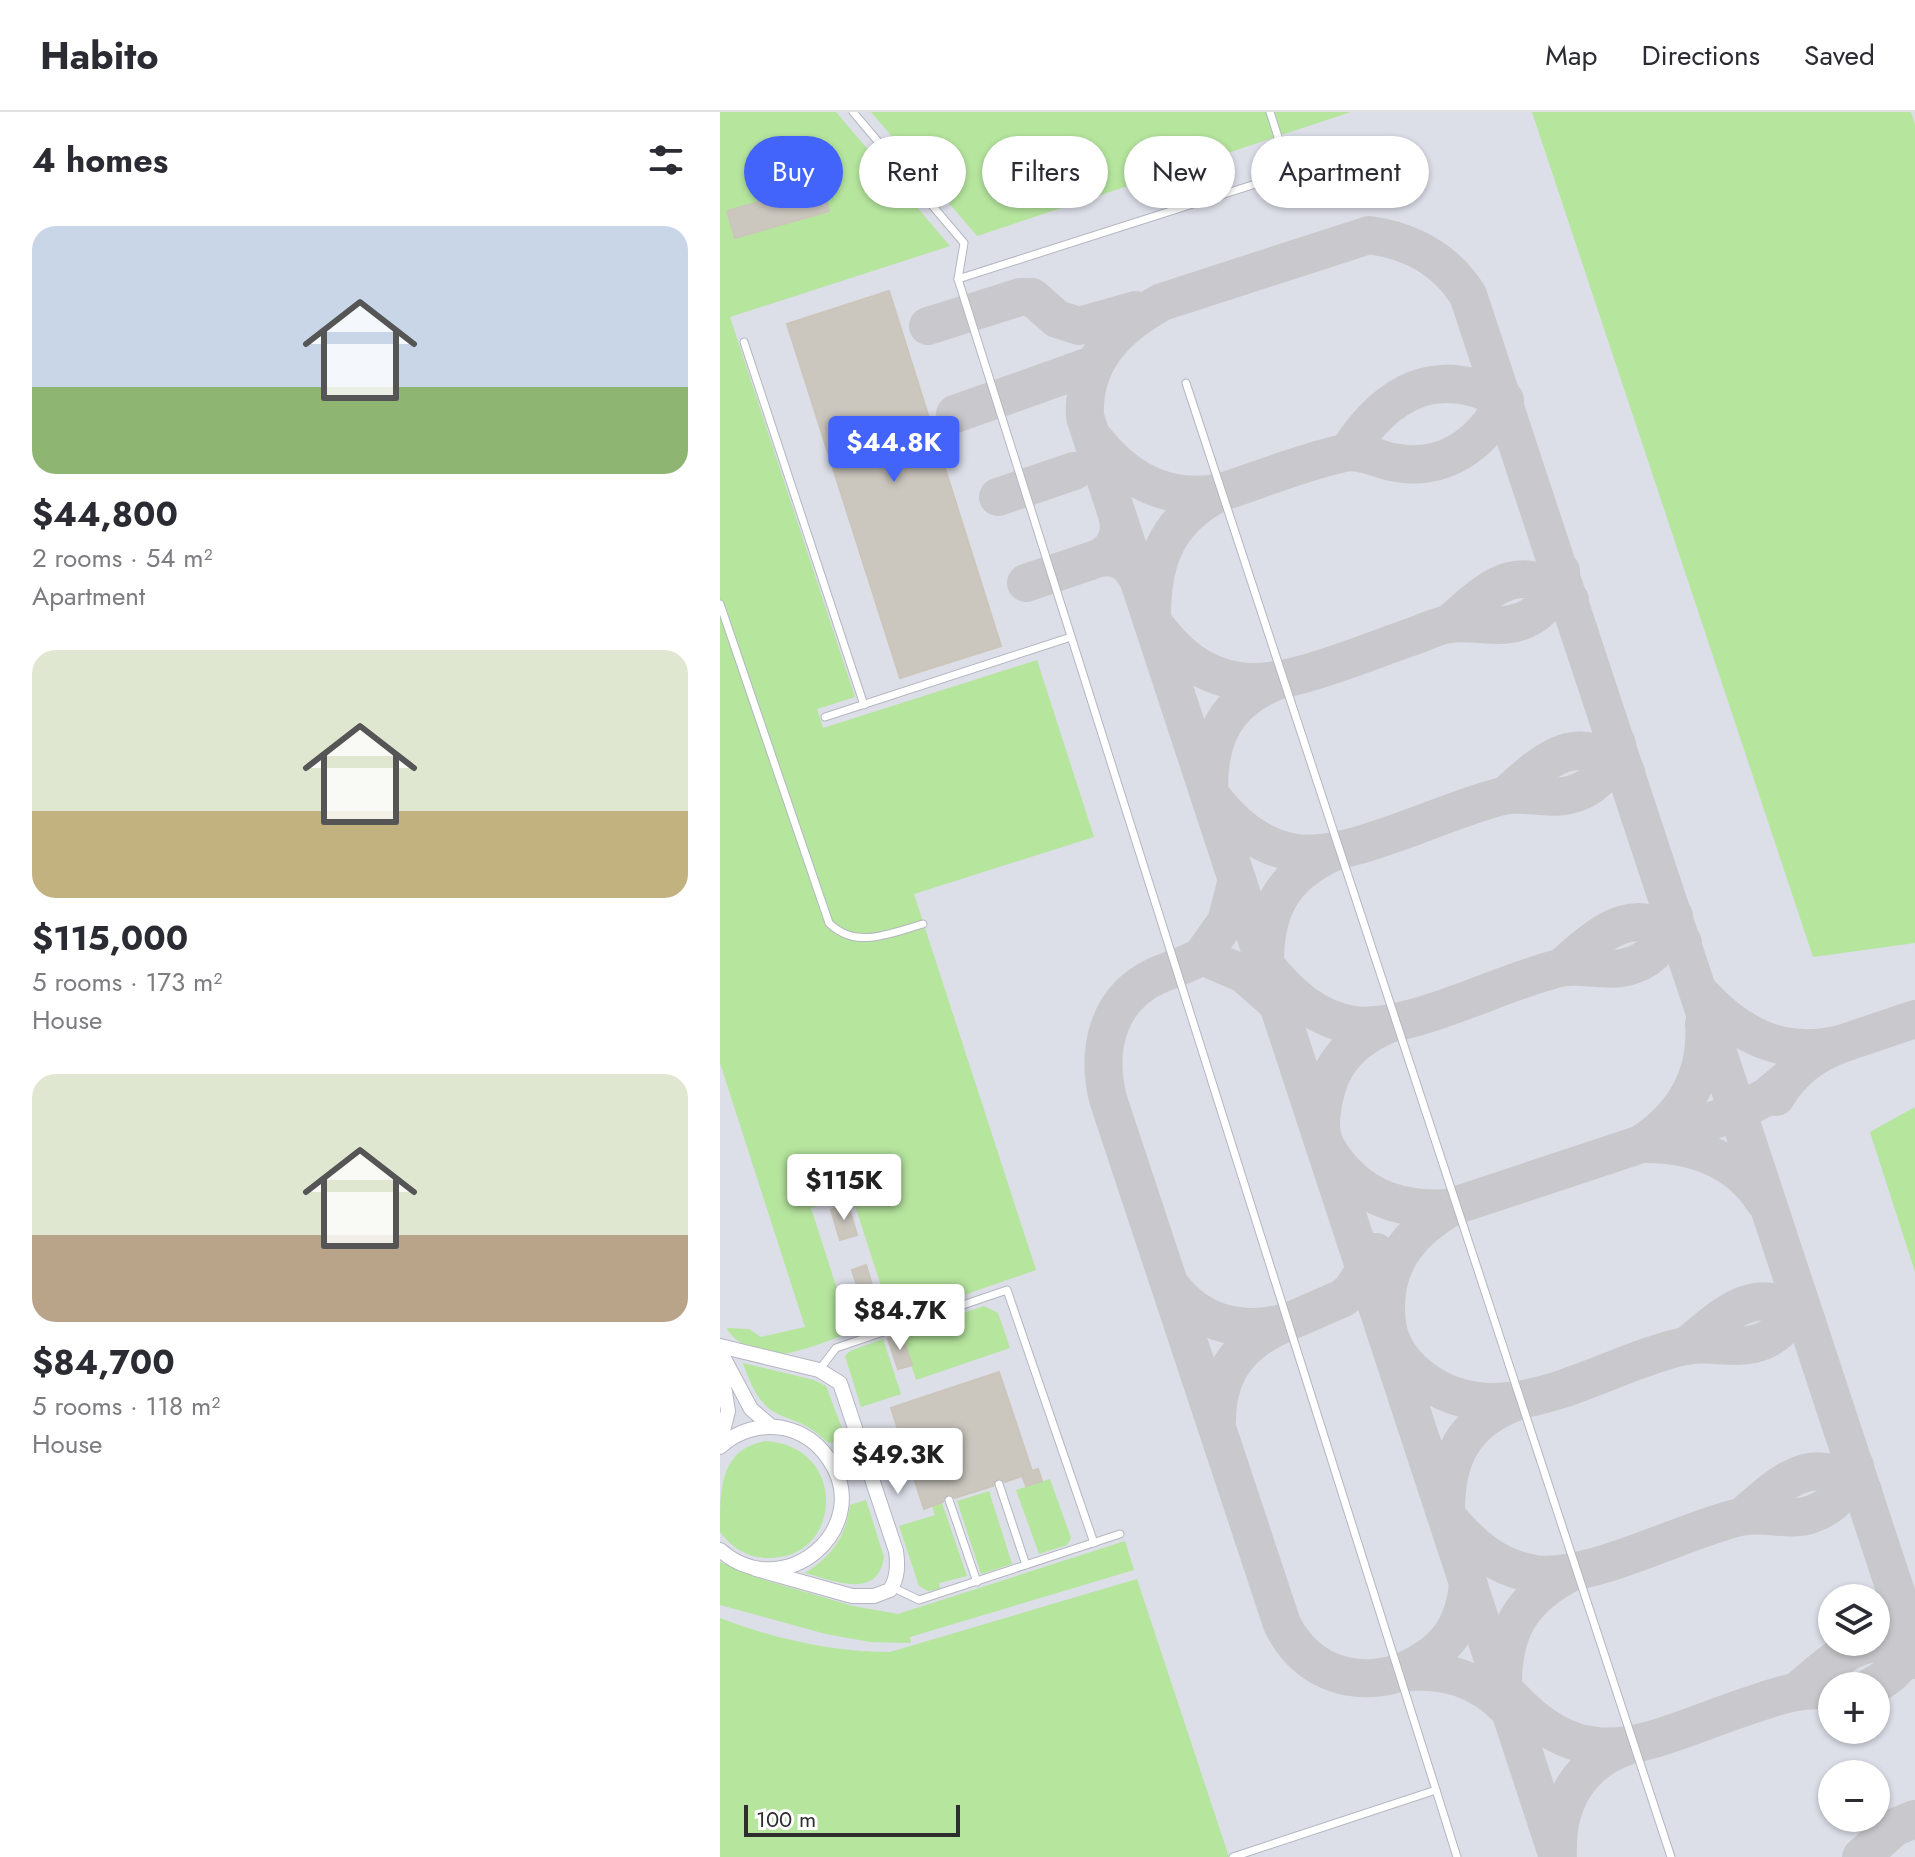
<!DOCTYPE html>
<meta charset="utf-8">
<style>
body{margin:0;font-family:Jost,sans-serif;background:#f2f2f3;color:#2b2b33;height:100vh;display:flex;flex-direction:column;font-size:30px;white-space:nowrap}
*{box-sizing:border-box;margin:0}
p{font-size:26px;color:#7c7c81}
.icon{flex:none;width:44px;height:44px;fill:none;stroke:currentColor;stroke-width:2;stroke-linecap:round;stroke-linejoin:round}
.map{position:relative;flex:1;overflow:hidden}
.details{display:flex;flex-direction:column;background:#fff;width:720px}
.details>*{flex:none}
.guide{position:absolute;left:24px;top:24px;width:760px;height:72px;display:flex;gap:16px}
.buttons{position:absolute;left:1098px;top:1472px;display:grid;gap:16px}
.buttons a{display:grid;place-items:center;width:72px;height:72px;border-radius:50%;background:#fff;box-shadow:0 2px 6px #0004;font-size:40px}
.scale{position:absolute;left:24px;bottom:20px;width:216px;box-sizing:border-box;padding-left:8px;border:4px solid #2e2e2e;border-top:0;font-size:22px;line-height:28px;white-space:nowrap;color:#2e2e2e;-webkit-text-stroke:6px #fff;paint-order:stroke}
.price{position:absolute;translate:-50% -68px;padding:0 18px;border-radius:8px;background:#fff;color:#222;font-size:26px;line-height:52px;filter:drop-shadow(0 2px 4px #0008)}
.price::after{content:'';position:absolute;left:50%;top:48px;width:24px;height:18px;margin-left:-12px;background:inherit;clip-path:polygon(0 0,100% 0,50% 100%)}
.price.active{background:#4264fb;color:#fff}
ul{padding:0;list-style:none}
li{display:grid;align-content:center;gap:16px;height:424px;padding:0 32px}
li span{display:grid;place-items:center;height:248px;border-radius:24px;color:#555}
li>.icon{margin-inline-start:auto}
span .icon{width:144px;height:144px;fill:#fffc;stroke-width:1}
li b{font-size:34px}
h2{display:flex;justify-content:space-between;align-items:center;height:96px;padding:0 32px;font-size:34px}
.chip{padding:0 28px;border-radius:36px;background:#fff;box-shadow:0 2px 6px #0004;font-size:28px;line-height:72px}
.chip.active{background:#4264fb;color:#fff}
header{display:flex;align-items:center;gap:48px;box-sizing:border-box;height:112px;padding:0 40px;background:#fff;border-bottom:2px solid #e1e1e2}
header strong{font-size:38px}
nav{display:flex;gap:44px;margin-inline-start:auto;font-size:28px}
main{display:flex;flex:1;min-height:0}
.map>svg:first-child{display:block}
.airport{fill:#dcdee8;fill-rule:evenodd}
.green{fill:#b6e59e}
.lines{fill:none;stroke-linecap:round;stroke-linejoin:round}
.taxiway{stroke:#c9c8cc;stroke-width:38}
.building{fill:#cbc7bf;stroke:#cbc5ba;stroke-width:2}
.lane-casing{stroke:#b4b7c1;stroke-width:9}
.street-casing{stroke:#b4b7c1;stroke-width:16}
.lane{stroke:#fff;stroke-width:7}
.street{stroke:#fff;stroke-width:14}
</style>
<header>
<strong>Habito</strong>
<nav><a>Map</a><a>Directions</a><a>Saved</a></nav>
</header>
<main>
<section class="details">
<h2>4 homes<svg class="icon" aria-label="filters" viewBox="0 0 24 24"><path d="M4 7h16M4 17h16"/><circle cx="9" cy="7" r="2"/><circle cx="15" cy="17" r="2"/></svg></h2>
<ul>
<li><span style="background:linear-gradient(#c9d6e8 65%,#8fb573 0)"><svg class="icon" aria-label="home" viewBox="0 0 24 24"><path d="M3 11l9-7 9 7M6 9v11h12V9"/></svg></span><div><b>$44,800</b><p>2 rooms · 54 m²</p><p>Apartment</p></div></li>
<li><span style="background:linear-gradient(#dfe7d0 65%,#c2b280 0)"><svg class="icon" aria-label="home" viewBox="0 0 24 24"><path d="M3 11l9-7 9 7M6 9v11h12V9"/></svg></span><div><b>$115,000</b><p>5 rooms · 173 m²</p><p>House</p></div></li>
<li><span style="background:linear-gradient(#dfe7d0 65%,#b9a48a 0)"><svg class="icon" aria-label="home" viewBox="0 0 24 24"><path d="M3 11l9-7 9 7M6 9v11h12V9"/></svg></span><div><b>$84,700</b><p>5 rooms · 118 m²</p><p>House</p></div></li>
</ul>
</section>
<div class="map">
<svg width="1195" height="1745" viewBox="0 0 1195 1745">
<rect width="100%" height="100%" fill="#efe9e1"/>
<!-- airport -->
<path class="airport" d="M0,0H1195V1745H0ZM1112,1486H1156V1530H1112ZM1112,1574H1156V1618H1112ZM1112,1662H1156V1706H1112Z"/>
<!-- green -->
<g class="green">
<path d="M0,0H116L230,134L10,205L135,585L97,597L103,616L317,548L374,725L194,782L316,1158L172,1208L132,1084L91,1096L126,1205L120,1207L125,1223C107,1229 88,1237 69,1241C51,1244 14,1234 7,1216L29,1217L41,1225L85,1215L0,951Z"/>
<polygon points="151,0 631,0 257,124"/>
<polygon points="812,0 1191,0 1195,13 1195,831 1093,845"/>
<polygon points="1195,995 1195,1160 1150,1020"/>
<polygon points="264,1194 278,1201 290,1236 196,1268 181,1222"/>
<polygon points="163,1227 181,1282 141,1295 125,1244 130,1239"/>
<path d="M23,1251L94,1268L106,1274L126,1327L108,1331C70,1291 47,1323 23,1251Z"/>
<path d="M45,1329C128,1333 124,1447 48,1446C28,1446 12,1436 0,1420C0,1375 0,1338 45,1329Z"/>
<polygon points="330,1367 351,1426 347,1433 319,1442 296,1378"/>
<polygon points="269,1379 292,1452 261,1462 237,1389"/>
<path d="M146,1388L164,1445C158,1489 112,1468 85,1461C112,1444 126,1425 130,1393Z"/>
<polygon points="222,1391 247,1464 219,1471 220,1477 208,1479 199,1474 179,1414 215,1403 212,1394"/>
<polygon points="405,1429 414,1458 190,1525 191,1531 150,1530 106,1522 0,1493 0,1450 38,1466 133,1494 178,1502"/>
<path d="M417,1467L509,1745H0V1506C55,1527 112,1540 170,1540Z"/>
</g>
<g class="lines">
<!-- taxiway -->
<g class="taxiway">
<polyline points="208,214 300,185 312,185 337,207 359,214 416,198"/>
<polyline points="235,302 373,253"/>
<path d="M375,328C407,369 450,391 502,380C542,367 583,350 624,341C640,337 657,347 672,350C723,361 763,332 785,288C717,252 667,279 628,340"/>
<path d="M499,381C445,409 431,451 432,509C455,540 479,563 519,569C565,577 648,539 694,524C705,520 717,514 729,512C758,508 785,521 812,504C829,493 836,478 841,459"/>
<polyline points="278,385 354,359"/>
<path d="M398,406C401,424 395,438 379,446C399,443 410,451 419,469"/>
<polyline points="306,471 379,446"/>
<path d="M729,512C770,476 799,445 850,488"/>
<path d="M557,569C505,589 488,626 489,681C512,711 537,735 577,741C632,748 726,697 783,684C807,679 832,690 856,681C879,673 890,655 897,632"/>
<path d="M786,683C825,648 858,616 906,660"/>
<path d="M614,740C563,763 544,797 545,853C570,883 595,907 634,913C690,920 782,869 840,856C863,851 889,862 913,853C936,845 947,827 954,804"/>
<polyline points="517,768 506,810 482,844 524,862 558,892"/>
<path d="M482,844C467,853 452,857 436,864C387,887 376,938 388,987L562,1512C585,1558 630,1576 679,1561"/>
<path d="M842,855C881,821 915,787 963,831"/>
<path d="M980,881C1019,924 1063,946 1121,932C1094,942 1071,959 1056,985"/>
<path d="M669,912C640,924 616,943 607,975C603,990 599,1008 602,1023C603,1033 611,1043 616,1050C645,1088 684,1099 730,1096"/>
<path d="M984,912C988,964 963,1005 921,1032C971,1031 1016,1045 1044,1089"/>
<polyline points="1121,932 1195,907"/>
<path d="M730,1096C693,1118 667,1147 666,1192C665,1224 675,1245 700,1265C782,1329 880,1252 965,1234C994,1228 1021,1242 1049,1226C1066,1216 1073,1202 1078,1183"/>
<polyline points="704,1104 1018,1000 1046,985 1070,965"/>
<path d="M451,1174C481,1213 521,1222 568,1210C523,1228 497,1258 497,1308"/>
<polyline points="568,1210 623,1186 632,1178 656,1140"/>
<path d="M967,1234C1006,1201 1040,1166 1087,1210"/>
<path d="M796,1290C742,1310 725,1348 726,1403C750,1432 775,1456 815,1462C870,1469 963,1418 1020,1405C1043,1399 1069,1411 1092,1402C1116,1394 1127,1376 1135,1354"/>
<path d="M1023,1404C1062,1370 1093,1337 1143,1379"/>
<path d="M852,1460C801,1486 782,1519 783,1576C866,1673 926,1628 1028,1594C1061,1583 1077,1576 1112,1579"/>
<path d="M748,1471C744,1519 722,1543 679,1561C723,1556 760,1566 790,1599"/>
<path d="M1152,1574C1174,1563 1185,1550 1191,1526"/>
<path d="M1080,1577C1114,1548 1152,1509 1195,1548"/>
<path d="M838,1737C837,1689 861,1650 907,1634"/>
<path d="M838,1745L365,305C362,250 396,215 442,190L649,123C692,129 725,147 748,183L1195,1538"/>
<polyline points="1141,1745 1175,1715 1195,1707"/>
</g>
</g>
<!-- building -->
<g class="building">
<polygon points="102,72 109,99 15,126 7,99"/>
<polygon points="169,179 281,534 180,566 67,212"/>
<polygon points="128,1092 137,1123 120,1128 111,1098"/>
<polygon points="146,1153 154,1180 140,1184 132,1158"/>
<polygon points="181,1222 192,1253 178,1257 168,1227"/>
<polygon points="279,1260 312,1359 318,1357 322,1369 306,1374 302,1364 285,1370 278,1366 273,1374 235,1386 228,1382 223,1390 204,1397 171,1296"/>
</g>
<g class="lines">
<!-- lane casing -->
<g class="lane-casing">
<g id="lane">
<polyline points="133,0 244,131 238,167 716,1678"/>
<polyline points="238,167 548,68 558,25 550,0"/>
<polyline points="24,230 144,593"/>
<polyline points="466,271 951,1745"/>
<path d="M0,492L109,811C136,838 171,821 203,812"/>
<polyline points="105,605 351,525"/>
<polyline points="99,1258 116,1236 287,1178 374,1431"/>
<polyline points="279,1372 306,1453"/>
<polyline points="229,1388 257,1470"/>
<polyline points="172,1475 199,1488 400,1422"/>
<polyline points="513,1745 716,1678 737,1745"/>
</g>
</g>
<!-- street casing -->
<g class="street-casing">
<g id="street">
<path d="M0,1234L99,1258L120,1271L176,1439C178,1453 178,1466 170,1478L154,1484H132L36,1457"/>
<polyline points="0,1239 31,1297 52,1315"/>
<polyline points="0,1331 8,1299 0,1249"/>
<path d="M0,1335C17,1319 40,1312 63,1316C82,1320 97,1330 108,1346C157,1414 65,1495 0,1438"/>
</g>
</g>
<!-- lane -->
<use href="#lane" class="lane"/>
<!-- street -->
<use href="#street" class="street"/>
</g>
</svg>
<div class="buttons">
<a><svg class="icon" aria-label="layers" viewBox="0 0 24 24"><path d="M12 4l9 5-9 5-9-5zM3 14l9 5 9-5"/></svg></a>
<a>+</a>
<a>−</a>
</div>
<div class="scale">100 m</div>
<b class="price active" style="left:174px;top:372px">$44.8K</b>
<b class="price" style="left:124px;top:1110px">$115K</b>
<b class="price" style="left:180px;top:1240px">$84.7K</b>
<b class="price" style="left:178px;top:1384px">$49.3K</b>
<div class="guide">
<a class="chip active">Buy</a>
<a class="chip">Rent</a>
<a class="chip">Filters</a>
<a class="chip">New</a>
<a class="chip">Apartment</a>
</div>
</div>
</main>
